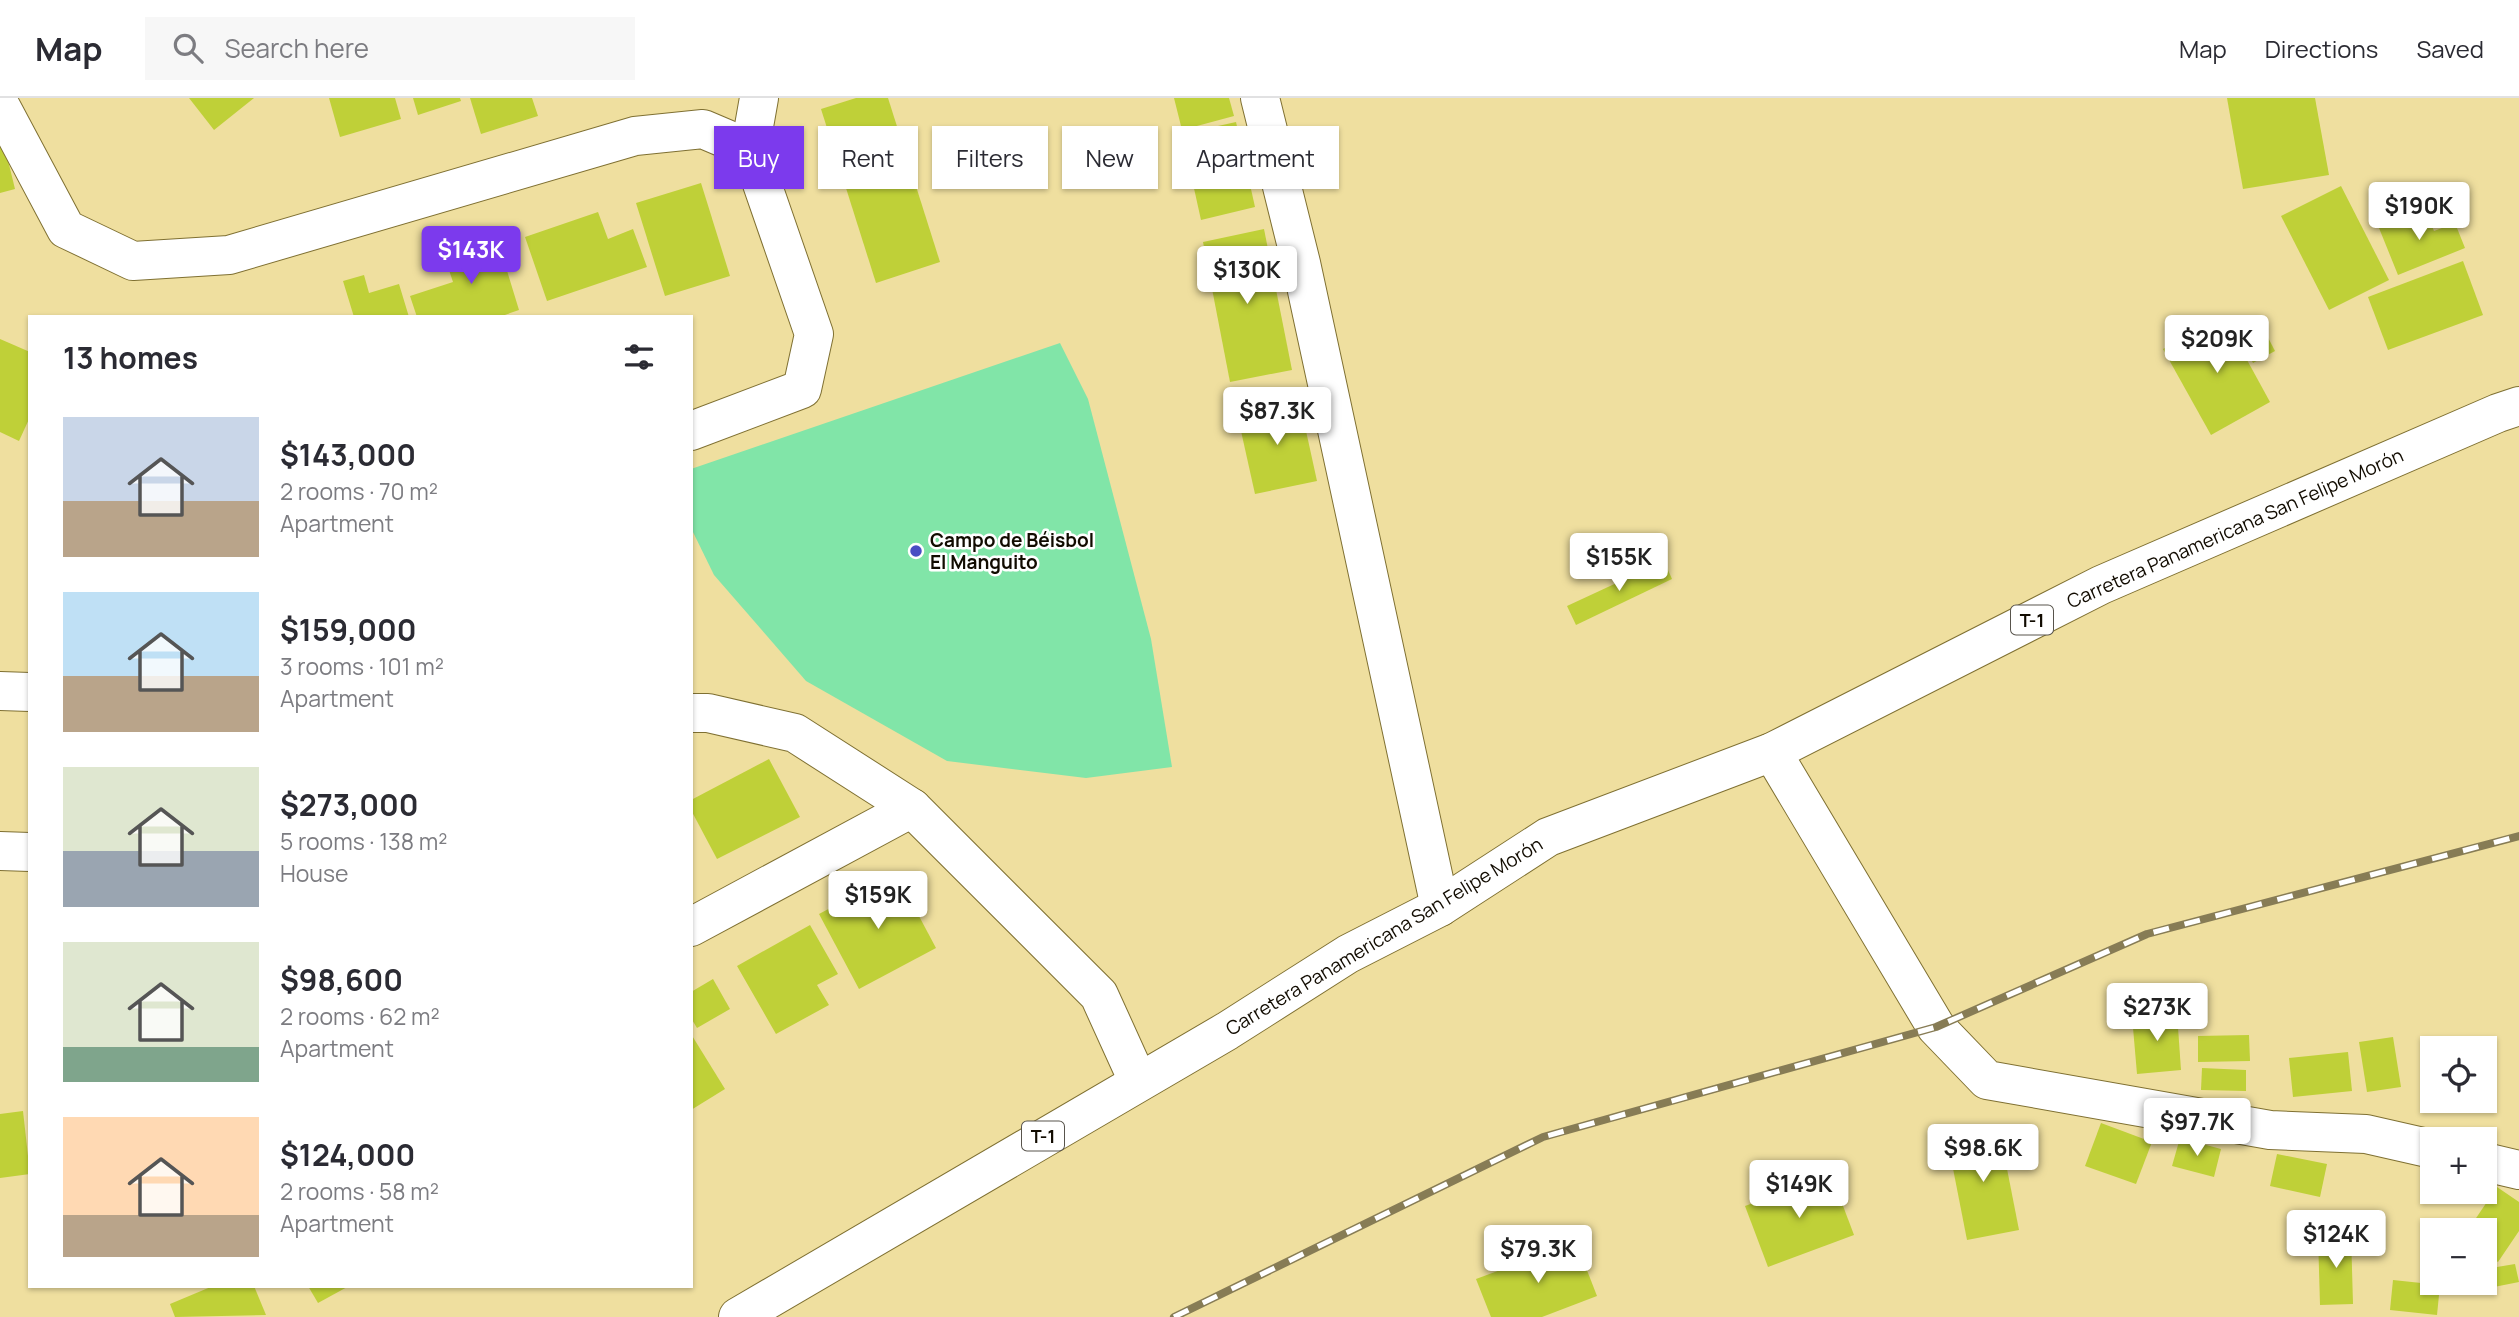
<!DOCTYPE html>
<meta charset="utf-8">
<style>
body{margin:0;font-family:Manrope,sans-serif;background:#f7f7f7;color:#2b2b33;height:100vh;display:flex;flex-direction:column;font-size:26px;white-space:nowrap}
*{box-sizing:border-box;margin:0}
p{font-size:23px;color:#7c7c81}
.icon{flex:none;width:38px;height:38px;fill:none;stroke:currentColor;stroke-width:2;stroke-linecap:round;stroke-linejoin:round}
.map{position:relative;flex:1;overflow:hidden}
.sheet{position:absolute;left:28px;top:217px;width:665px;height:973px;display:flex;flex-direction:column;background:#fff;border-radius:0px;box-shadow:0 2px 5px #0004}
.sheet>*{flex:none}
.guide{position:absolute;left:714px;top:28px;width:665px;height:63px;display:flex;gap:14px}
.tools{position:absolute;left:2420px;top:938px;display:grid;gap:14px}
.tools a{display:grid;place-items:center;width:77px;height:77px;border-radius:0px;background:#fff;box-shadow:0 2px 5px #0004;font-size:35px}
.price{position:absolute;translate:-50% -60px;padding:0 16px;border-radius:7px;background:#fff;color:#222;font-size:23px;line-height:46px;filter:drop-shadow(0 2px 4px #0008)}
.price::after{content:'';position:absolute;left:50%;top:42px;width:21px;height:16px;margin-left:-10px;background:inherit;clip-path:polygon(0 0,100% 0,50% 100%)}
.price.on{background:#7c3aed;color:#fff}
ul{padding:0;list-style:none}
li{display:flex;align-items:center;gap:21px;height:175px;padding:0 35px}
li span{display:grid;place-items:center;flex:none;width:196px;height:140px;border-radius:0px;color:#555}
li>.icon{margin-inline-start:auto}
span .icon{width:84px;height:84px;fill:#fffc;stroke-width:1}
li b{font-size:30px}
h2{display:flex;justify-content:space-between;align-items:center;height:84px;padding:0 35px;font-size:30px}
.chip{padding:0 24px;border-radius:0px;background:#fff;box-shadow:0 2px 5px #0004;font-size:24px;line-height:63px}
.chip.on{background:#7c3aed;color:#fff}
header{display:flex;align-items:center;gap:42px;box-sizing:border-box;height:98px;padding:0 35px;background:#fff;border-bottom:2px solid #e1e1e2}
header strong{font-size:33px}
nav{display:flex;gap:38px;margin-inline-start:auto;font-size:24px}
.search{width:490px;height:63px;background:#f7f7f7;display:flex;align-items:center;gap:18px;box-sizing:border-box;padding:0 24px;border-radius:0px;color:#7c7c81;font-size:26px}
.map>svg:first-child{display:block}
.green{fill:#81e5a8}
.building{fill:#bfd038}
.lines{fill:none;stroke-linecap:round;stroke-linejoin:round}
.minor-casing{stroke:#7f7032;stroke-width:40}
.major-casing{stroke:#7f7032;stroke-width:40}
.minor{stroke:#fff;stroke-width:38}
.major{stroke:#fff;stroke-width:38}
.rail-casing{stroke:#877c55;stroke-width:8}
.rail{stroke:#fff;stroke-width:5;stroke-dasharray:16;stroke-linecap:butt}
.poi-dot{fill:#494dc3;stroke:#fff;stroke-width:2.5}
.labels{text-anchor:middle;dominant-baseline:central;stroke-width:5;stroke-linejoin:round;paint-order:stroke}
.shield{fill:#fff;stroke:#58544c;stroke-width:2}
.shield-label{font-size:18px;font-weight:bold;fill:#110b00}
.street-label{font-size:19px;fill:#110b00;stroke:#fff}
.poi-label{font-size:19px;font-weight:bold;fill:#110b00;stroke:#fff;text-anchor:start}
</style>
<header>
<strong>Map</strong>
<div class="search"><svg class="icon" aria-label="search" viewBox="0 0 24 24"><circle cx="10" cy="10" r="6"/><path d="M15 15l6 6"/></svg>Search here</div>
<nav><a>Map</a><a>Directions</a><a>Saved</a></nav>
</header>
<div class="map">
<svg width="2519" height="1219" viewBox="0 0 2519 1219">
<rect width="100%" height="100%" fill="#efdf9f"/>
<!-- green -->
<polygon class="green" points="1060,245 1088,301 1151,541 1172,669 1086,680 947,663 806,583 714,477 691,430 691,371"/>
<!-- building -->
<g class="building">
<polygon points="189,0 254,0 214,32"/>
<polygon points="329,0 395,0 401,21 340,39"/>
<polygon points="413,0 460,0 461,3 418,17"/>
<polygon points="470,0 532,0 538,18 481,36"/>
<polygon points="856,0 888,0 940,164 876,185 821,11"/>
<polygon points="1174,0 1229,0 1234,18 1182,32"/>
<polygon points="2227,0 2315,0 2329,77 2243,91"/>
<polygon points="1236,24 1255,109 1201,122 1182,36"/>
<polygon points="0,46 4,46 15,91 0,95"/>
<polygon points="701,85 730,178 665,198 636,105"/>
<polygon points="2341,88 2389,182 2329,212 2281,118"/>
<polygon points="2425,111 2434,133 2455,125 2465,150 2398,177 2379,130"/>
<polygon points="598,114 608,141 633,131 647,169 547,203 525,139"/>
<polygon points="1264,131 1292,272 1230,284 1203,144"/>
<polygon points="497,140 519,212 499,219 417,219 410,198 453,184 444,157"/>
<polygon points="2463,163 2483,217 2388,252 2368,199"/>
<polygon points="364,177 369,195 399,186 409,219 354,219 343,183"/>
<polygon points="2223,218 2270,304 2211,337 2163,251"/>
<polygon points="2261,226 2275,253 2253,265 2239,237"/>
<polygon points="0,241 30,254 30,319 19,343 0,334"/>
<polygon points="1299,301 1317,383 1255,396 1237,315"/>
<polygon points="1664,463 1672,481 1576,527 1567,508"/>
<polygon points="769,661 800,719 717,761 691,712 691,702"/>
<polygon points="896,775 936,850 859,891 819,816"/>
<polygon points="810,827 838,876 817,887 829,907 776,936 737,868"/>
<polygon points="713,881 730,911 697,930 691,920 691,894"/>
<polygon points="2177,915 2181,972 2137,976 2132,918"/>
<polygon points="691,936 725,991 691,1012"/>
<polygon points="2249,937 2250,963 2198,964 2198,938"/>
<polygon points="2393,939 2401,989 2367,994 2359,944"/>
<polygon points="2348,954 2352,993 2293,999 2289,960"/>
<polygon points="2202,970 2246,972 2246,993 2201,992"/>
<polygon points="23,1013 30,1076 0,1080 0,1016"/>
<polygon points="2101,1025 2152,1044 2136,1086 2085,1068"/>
<polygon points="1999,1030 2019,1132 1967,1142 1947,1040"/>
<polygon points="2180,1040 2221,1051 2214,1079 2172,1068"/>
<polygon points="2277,1056 2327,1066 2320,1099 2270,1088"/>
<polygon points="1831,1076 1854,1137 1768,1169 1745,1108"/>
<polygon points="2497,1089 2519,1104 2519,1133 2498,1164 2485,1156 2485,1132 2468,1132"/>
<polygon points="2351,1136 2353,1206 2320,1207 2318,1137"/>
<polygon points="1576,1144 1597,1198 1542,1219 1491,1219 1476,1181"/>
<polygon points="2515,1166 2519,1184 2479,1192 2478,1185 2485,1185 2485,1171"/>
<polygon points="2393,1182 2440,1187 2437,1217 2390,1212"/>
<polygon points="213,1188 254,1188 266,1217 175,1219 170,1206"/>
<polygon points="308,1188 349,1188 318,1205"/>
</g>
<g class="lines">
<!-- minor casing -->
<g class="minor-casing">
<g id="minor">
<polyline points="1260,0 1301,165 1440,809"/>
<polyline points="0,7 66,131 133,163 229,157 635,38 703,31 750,51"/>
<polyline points="691,333 802,291 814,236 750,51 759,0"/>
<polyline points="0,593 30,594"/>
<polyline points="691,615 708,615 795,635 912,710 1099,897 1138,983"/>
<polyline points="1772,654 1936,929 1987,982 2270,1032 2366,1036 2432,1051"/>
<polyline points="0,753 30,754"/>
<polyline points="691,829 912,710"/>
<polyline points="2485,1064 2519,1072"/>
</g>
</g>
<!-- major casing -->
<g class="major-casing">
<polyline id="major" points="738,1219 1227,933 1348,856 1440,809 1548,739 1772,654 2101,487 2498,315 2519,308"/>
</g>
<!-- minor -->
<use href="#minor" class="minor"/>
<!-- major -->
<use href="#major" class="major"/>
<!-- rail casing -->
<g class="rail-casing">
<polyline id="rail" points="1174,1219 1543,1039 1936,929 2147,836 2519,738"/>
</g>
<!-- rail -->
<use href="#rail" class="rail"/>
</g>
<!-- markers -->
<circle class="poi-dot" cx="916" cy="453" r="7"/>
<g class="labels">
<!-- shield labels -->
<g class="shield">
<rect x="2011" y="507.5" width="42" height="29" rx="5"/>
<rect x="1022" y="1023.5" width="42" height="29" rx="5"/>
</g>
<g class="shield-label">
<text x="2032" y="522">T-1</text>
<text x="1043" y="1038">T-1</text>
</g>
<!-- street labels -->
<g class="street-label">
<text transform="translate(2235 430) rotate(-24)">Carretera Panamericana San Felipe Morón</text>
<text transform="translate(1384 838) rotate(-31)">Carretera Panamericana San Felipe Morón</text>
</g>
<!-- poi labels -->
<g class="poi-label">
<text x="930" y="442">Campo de Béisbol<tspan x="930" dy="22">El Manguito</tspan></text>
</g>
</g>
</svg>
<div class="tools">
<a><svg class="icon" aria-label="locate" viewBox="0 0 24 24"><circle cx="12" cy="12" r="6"/><path d="M12 2v4M12 18v4M2 12h4M18 12h4"/></svg></a>
<a>+</a>
<a>−</a>
</div>
<b class="price" style="left:2419px;top:144px">$190K</b>
<b class="price on" style="left:471px;top:188px">$143K</b>
<b class="price" style="left:1247px;top:208px">$130K</b>
<b class="price" style="left:2217px;top:277px">$209K</b>
<b class="price" style="left:1277px;top:349px">$87.3K</b>
<b class="price" style="left:1619px;top:495px">$155K</b>
<b class="price" style="left:878px;top:833px">$159K</b>
<b class="price" style="left:2157px;top:945px">$273K</b>
<b class="price" style="left:2197px;top:1060px">$97.7K</b>
<b class="price" style="left:1983px;top:1086px">$98.6K</b>
<b class="price" style="left:1799px;top:1122px">$149K</b>
<b class="price" style="left:2336px;top:1172px">$124K</b>
<b class="price" style="left:1538px;top:1187px">$79.3K</b>
<div class="guide">
<a class="chip on">Buy</a>
<a class="chip">Rent</a>
<a class="chip">Filters</a>
<a class="chip">New</a>
<a class="chip">Apartment</a>
</div>
<section class="sheet">
<h2>13 homes<svg class="icon" aria-label="filters" viewBox="0 0 24 24"><path d="M4 7h16M4 17h16"/><circle cx="9" cy="7" r="2"/><circle cx="15" cy="17" r="2"/></svg></h2>
<ul>
<li><span style="background:linear-gradient(#c9d6e8 60%,#b9a48a 0)"><svg class="icon" aria-label="home" viewBox="0 0 24 24"><path d="M3 11l9-7 9 7M6 9v11h12V9"/></svg></span><div><b>$143,000</b><p>2 rooms · 70 m²</p><p>Apartment</p></div></li>
<li><span style="background:linear-gradient(#bfe0f5 60%,#b9a48a 0)"><svg class="icon" aria-label="home" viewBox="0 0 24 24"><path d="M3 11l9-7 9 7M6 9v11h12V9"/></svg></span><div><b>$159,000</b><p>3 rooms · 101 m²</p><p>Apartment</p></div></li>
<li><span style="background:linear-gradient(#dfe7d0 60%,#9aa5b1 0)"><svg class="icon" aria-label="home" viewBox="0 0 24 24"><path d="M3 11l9-7 9 7M6 9v11h12V9"/></svg></span><div><b>$273,000</b><p>5 rooms · 138 m²</p><p>House</p></div></li>
<li><span style="background:linear-gradient(#dfe7d0 75%,#7fa58c 0)"><svg class="icon" aria-label="home" viewBox="0 0 24 24"><path d="M3 11l9-7 9 7M6 9v11h12V9"/></svg></span><div><b>$98,600</b><p>2 rooms · 62 m²</p><p>Apartment</p></div></li>
<li><span style="background:linear-gradient(#ffd9b3 70%,#b9a48a 0)"><svg class="icon" aria-label="home" viewBox="0 0 24 24"><path d="M3 11l9-7 9 7M6 9v11h12V9"/></svg></span><div><b>$124,000</b><p>2 rooms · 58 m²</p><p>Apartment</p></div></li>
</ul>
</section>
</div>
